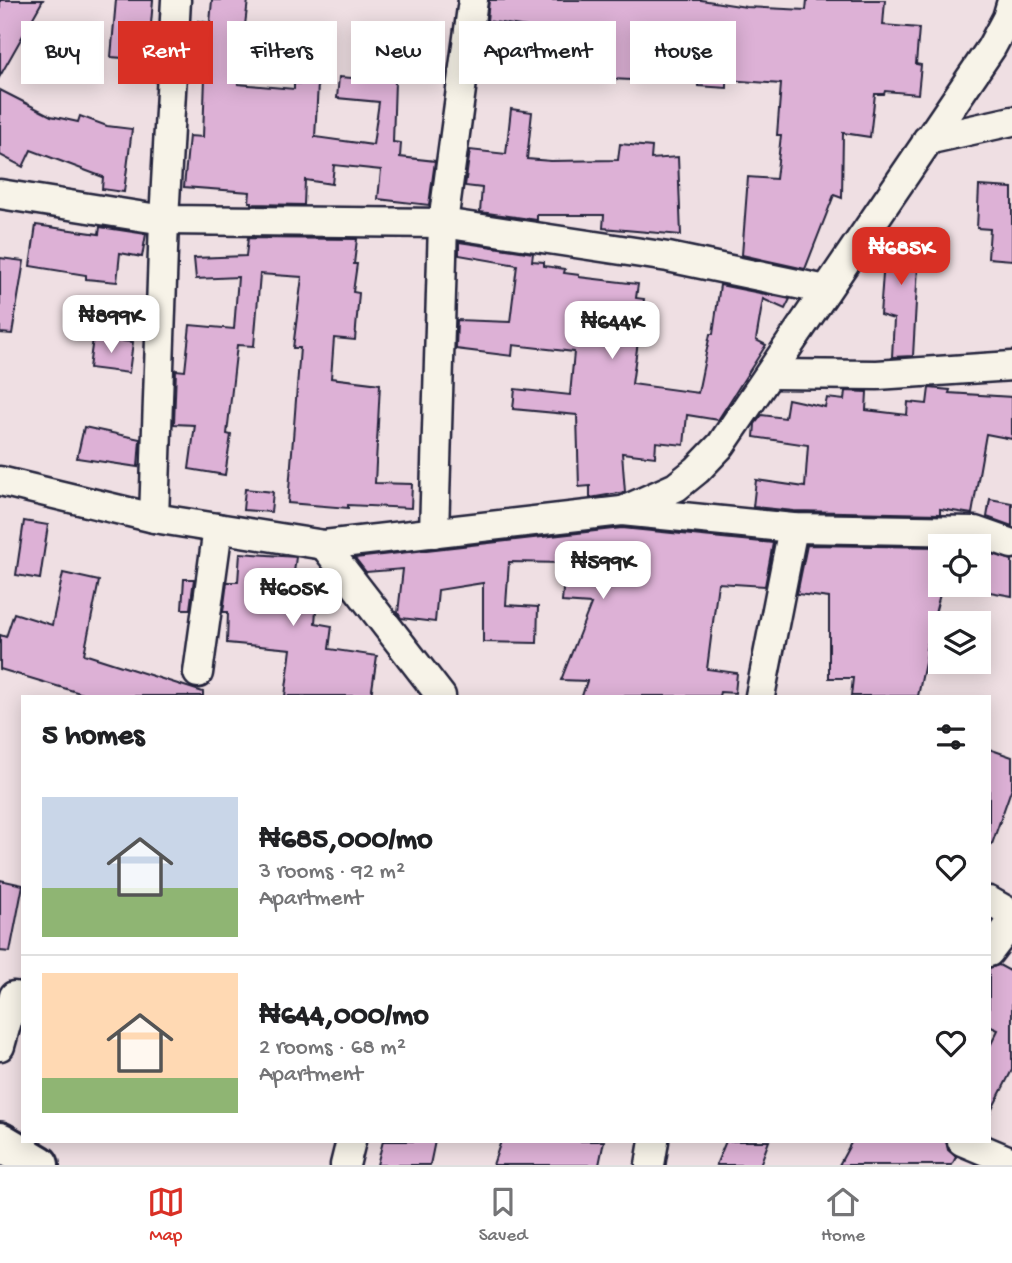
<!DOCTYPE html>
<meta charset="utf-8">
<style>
body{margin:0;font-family:"Gochi Hand",sans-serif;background:#f6f6f6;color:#202124;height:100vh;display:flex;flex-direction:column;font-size:26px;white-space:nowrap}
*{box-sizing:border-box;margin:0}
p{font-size:23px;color:#757577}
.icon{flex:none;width:38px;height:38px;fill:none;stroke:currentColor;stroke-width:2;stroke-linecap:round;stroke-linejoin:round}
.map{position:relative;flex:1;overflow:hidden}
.drawer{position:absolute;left:21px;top:695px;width:970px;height:448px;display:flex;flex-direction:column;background:#fff;border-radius:0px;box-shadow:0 4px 18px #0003}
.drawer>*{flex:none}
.guide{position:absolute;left:21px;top:21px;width:971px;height:63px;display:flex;gap:14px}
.controls{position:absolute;left:928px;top:534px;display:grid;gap:14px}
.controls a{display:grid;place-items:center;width:63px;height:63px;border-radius:0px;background:#fff;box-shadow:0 4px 18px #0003;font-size:35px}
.price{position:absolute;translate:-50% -60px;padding:0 16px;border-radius:14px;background:#fff;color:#222;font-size:23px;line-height:46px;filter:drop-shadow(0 2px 4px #0008)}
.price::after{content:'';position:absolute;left:50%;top:42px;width:21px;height:16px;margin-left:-10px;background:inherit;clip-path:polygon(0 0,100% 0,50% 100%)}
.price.selected{background:#d93025;color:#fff}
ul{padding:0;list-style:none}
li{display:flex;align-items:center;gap:21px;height:175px;padding:0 21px}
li+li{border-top:2px solid #e0e0e0}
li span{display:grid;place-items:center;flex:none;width:196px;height:140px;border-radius:0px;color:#555}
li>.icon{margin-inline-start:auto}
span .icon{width:84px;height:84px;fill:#fffc;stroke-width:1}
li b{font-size:30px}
h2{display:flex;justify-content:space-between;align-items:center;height:84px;padding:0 21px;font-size:30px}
.tag{padding:0 24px;border-radius:0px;background:#fff;box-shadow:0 4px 18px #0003;font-size:24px;line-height:63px}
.tag.selected{background:#d93025;color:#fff}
.menu{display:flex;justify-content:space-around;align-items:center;height:98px;border-top:2px solid #e0e0e0;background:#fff;font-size:19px;color:#757577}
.menu a{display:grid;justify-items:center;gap:4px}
.menu .selected{color:#d93025}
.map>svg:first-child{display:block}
.building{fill:#ddb1d6;stroke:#22223b;stroke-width:2}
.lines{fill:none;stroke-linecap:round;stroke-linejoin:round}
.street-casing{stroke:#22223b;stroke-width:33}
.secondary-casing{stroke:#22223b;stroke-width:44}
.street{stroke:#f7f3e8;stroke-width:28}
.secondary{stroke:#f7f3e8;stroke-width:38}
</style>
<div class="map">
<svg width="1012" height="1165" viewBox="0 0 1012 1165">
<rect width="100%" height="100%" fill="#efdfe3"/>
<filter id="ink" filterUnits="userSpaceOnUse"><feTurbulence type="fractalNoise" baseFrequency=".0143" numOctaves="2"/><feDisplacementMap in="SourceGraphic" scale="14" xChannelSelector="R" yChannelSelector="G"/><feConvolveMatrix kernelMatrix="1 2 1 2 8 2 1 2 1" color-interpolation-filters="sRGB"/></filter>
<g filter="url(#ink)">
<!-- building -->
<g class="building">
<polygon points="0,0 43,0 0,76"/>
<polygon points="116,0 153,0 148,60 111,57"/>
<polygon points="212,0 248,0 238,84 294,89 294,83 318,84 315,137 373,145 379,102 337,98 339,77 395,81 393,142 401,143 400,157 435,161 429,205 378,199 381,170 334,165 332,184 305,180 304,205 252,204 252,202 249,202 250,192 184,187 189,136 203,137 205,77 193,75 198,21 210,23"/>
<polygon points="489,0 701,0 746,7 806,10 807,0 885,0 883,25 919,28 916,64 921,65 918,94 885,91 884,94 875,94 870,137 843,133 842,198 834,195 805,269 742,255 748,177 776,179 781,135 777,135 781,84 727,80 727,88 698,86 698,82 652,76 652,81 570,77 571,70 532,67 535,28 487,21"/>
<polygon points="0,90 51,116 78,122 80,116 107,126 132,129 124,192 102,189 103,177 31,150 23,167 0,155"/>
<polygon points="511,109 532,112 527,159 551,161 618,160 620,144 652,147 651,159 678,157 681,235 603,228 604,215 537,215 537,220 480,212 482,188 465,186 470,150 506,154"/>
<polygon points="979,186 1012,188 1012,260 988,258 990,229 977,228"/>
<polygon points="36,225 99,234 100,227 146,234 142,257 120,253 117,282 86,279 86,275 30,266"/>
<polygon points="889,228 920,230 913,356 892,357 894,319 880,315 886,232"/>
<polygon points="248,238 357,239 354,264 357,264 353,292 359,293 355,340 334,338 331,378 380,384 375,483 412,484 411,508 348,505 348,508 288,503 300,348 293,348 302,277 260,274 254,346 237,345 227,434 231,435 225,475 189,469 195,425 174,424 176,370 185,371 190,325 234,329 238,277 196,279 194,258 246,256"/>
<polygon points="459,242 533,253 532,261 544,262 544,266 565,269 564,273 579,275 579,277 638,284 636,298 644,299 632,384 698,393 710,334 713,334 720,285 790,299 785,309 763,299 756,340 766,345 718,420 687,415 684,445 656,442 655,457 622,453 625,492 590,498 590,486 579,487 577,415 513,409 515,389 570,395 574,352 513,345 512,356 456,349 457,320 510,322 517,265 459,255"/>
<polygon points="0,258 24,261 12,334 0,333"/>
<polygon points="93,338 133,342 129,373 89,368"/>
<polygon points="929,388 950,390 949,393 1012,397 1012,439 986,434 972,514 940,509 940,514 794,511 753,507 756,480 805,487 808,445 754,437 755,424 762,415 785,418 788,399 825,407 827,398 844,400 845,391 867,392 866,410 907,415 908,402 927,404"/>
<polygon points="84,427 140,439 138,467 77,458"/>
<polygon points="245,489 273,492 271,512 243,510"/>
<polygon points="990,499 1012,503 1012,526 987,517"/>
<polygon points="24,521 48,525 40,579 16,575"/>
<polygon points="622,528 773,543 765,586 718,583 707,669 737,673 735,693 720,692 719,696 582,696 587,681 561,680 591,604 562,602 565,563 509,562 506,605 538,607 537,643 483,642 483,583 438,590 435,622 401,618 398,613 403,569 366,572 355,558"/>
<polygon points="807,545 940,547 940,594 926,649 928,649 918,696 851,696 853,678 829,678 829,598 797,594"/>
<polygon points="980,550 1012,560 1012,596 973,589 974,584 978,584"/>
<polygon points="240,553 296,557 294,572 319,574 315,623 332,626 329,649 377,656 371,696 285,696 291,649 227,643 228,612 223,612 227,582 238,582"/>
<polygon points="63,573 99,581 84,654 203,692 203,696 90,696 0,669 0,635 6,637 14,613 52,625"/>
<polygon points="184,579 194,579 190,609 182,609"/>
<polygon points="989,749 1012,757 1012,787 992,844 989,843"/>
<polygon points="0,880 23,885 10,952 0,951"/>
<polygon points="999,965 1012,972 1012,1070 989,1115 989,1048 998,1030 989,1026 989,968"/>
<polygon points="383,1141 435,1141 430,1165 377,1165"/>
<polygon points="501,1141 604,1141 599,1165 493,1165"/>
<polygon points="726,1141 769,1141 760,1165 716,1165"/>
<polygon points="852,1141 946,1141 948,1150 956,1157 952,1165 839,1165"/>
</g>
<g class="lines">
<!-- street casing -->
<g class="street-casing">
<g id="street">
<polyline points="927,140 1012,121"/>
<polyline points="0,194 164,220 443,223 668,257 826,290"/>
<polyline points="770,374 877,375 1012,366"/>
<polyline points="0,481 154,518 324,545 622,511 793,528 975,531 1012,544"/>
<polyline points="625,510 676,487 697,470 721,445 991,48 1007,18 1012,1"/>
<polyline points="154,518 164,220 176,0"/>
<polyline points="434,533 443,223 473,0"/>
<polyline points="324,545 441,696"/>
<polyline points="198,673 218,528"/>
<polyline points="760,696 793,528"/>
<polyline points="989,901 1012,914"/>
<polyline points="989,952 1012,922"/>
<polyline points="0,1046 14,996"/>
<polyline points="962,1141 1012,1162"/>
<polyline points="345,1165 351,1141"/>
<polyline points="650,1165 654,1141"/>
</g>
</g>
<!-- secondary casing -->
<g class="secondary-casing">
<polyline id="secondary" points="0,1142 39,1165"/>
</g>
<!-- street -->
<use href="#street" class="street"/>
<!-- secondary -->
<use href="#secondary" class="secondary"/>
</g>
</g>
</svg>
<div class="controls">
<a><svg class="icon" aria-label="locate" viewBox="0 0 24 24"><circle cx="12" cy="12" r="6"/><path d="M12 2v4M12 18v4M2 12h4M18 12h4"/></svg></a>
<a><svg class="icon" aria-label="layers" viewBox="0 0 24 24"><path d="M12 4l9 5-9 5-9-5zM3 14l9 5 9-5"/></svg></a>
</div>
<b class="price selected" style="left:901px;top:287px">₦685K</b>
<b class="price" style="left:111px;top:355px">₦899K</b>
<b class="price" style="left:612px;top:361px">₦644K</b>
<b class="price" style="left:603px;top:601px">₦599K</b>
<b class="price" style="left:293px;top:628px">₦605K</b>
<div class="guide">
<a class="tag">Buy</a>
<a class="tag selected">Rent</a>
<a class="tag">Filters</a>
<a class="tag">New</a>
<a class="tag">Apartment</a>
<a class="tag">House</a>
</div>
<section class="drawer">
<h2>5 homes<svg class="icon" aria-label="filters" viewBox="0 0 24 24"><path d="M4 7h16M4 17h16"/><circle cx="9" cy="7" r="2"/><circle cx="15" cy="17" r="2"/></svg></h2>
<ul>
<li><span style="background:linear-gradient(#c9d6e8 65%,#8fb573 0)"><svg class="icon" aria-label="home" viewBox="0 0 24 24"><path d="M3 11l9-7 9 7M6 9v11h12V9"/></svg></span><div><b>₦685,000/mo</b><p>3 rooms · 92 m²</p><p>Apartment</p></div><svg class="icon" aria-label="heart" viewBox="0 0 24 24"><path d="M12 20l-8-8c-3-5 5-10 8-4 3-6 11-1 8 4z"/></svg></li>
<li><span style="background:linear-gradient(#ffd9b3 75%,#8fb573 0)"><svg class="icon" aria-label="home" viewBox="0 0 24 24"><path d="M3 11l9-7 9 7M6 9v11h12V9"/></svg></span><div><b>₦644,000/mo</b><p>2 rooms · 68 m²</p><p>Apartment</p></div><svg class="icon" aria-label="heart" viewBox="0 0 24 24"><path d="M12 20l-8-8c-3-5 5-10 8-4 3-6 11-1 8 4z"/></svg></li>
</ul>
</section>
</div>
<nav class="menu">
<a class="selected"><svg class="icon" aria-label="map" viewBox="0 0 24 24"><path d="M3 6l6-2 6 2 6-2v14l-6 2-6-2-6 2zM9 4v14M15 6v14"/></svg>Map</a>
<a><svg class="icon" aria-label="saved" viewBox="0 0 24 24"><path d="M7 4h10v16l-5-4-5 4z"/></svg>Saved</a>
<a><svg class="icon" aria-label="home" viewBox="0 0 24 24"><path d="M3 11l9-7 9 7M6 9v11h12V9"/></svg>Home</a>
</nav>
